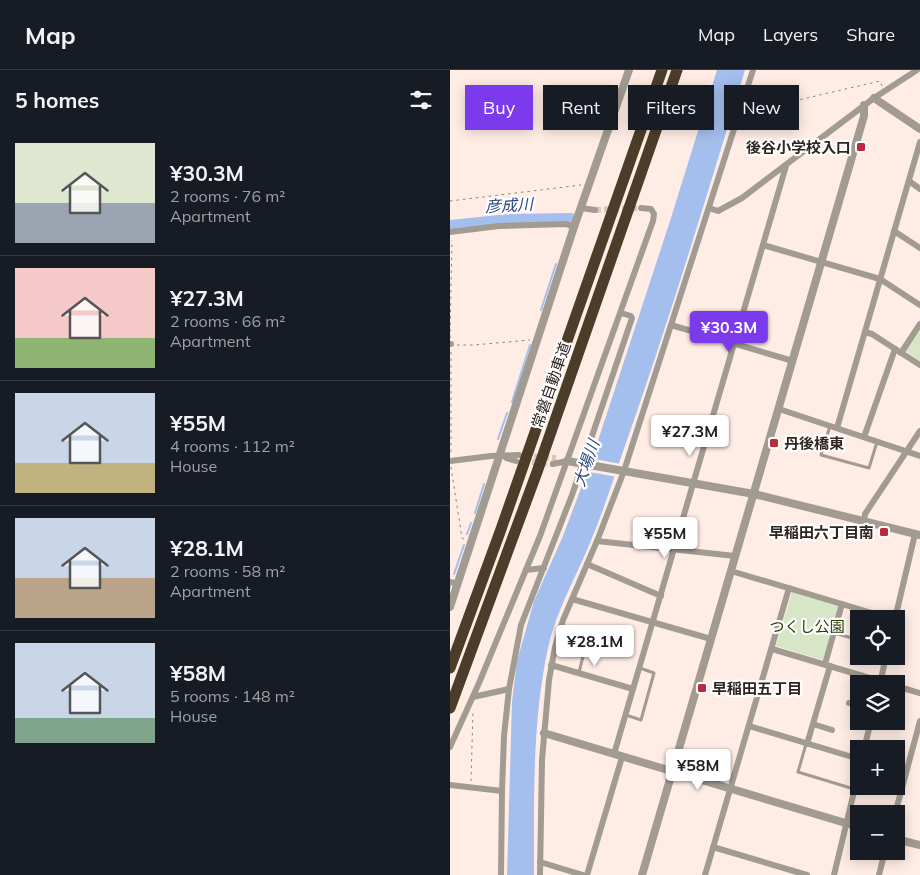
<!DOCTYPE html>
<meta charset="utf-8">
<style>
body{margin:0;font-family:Mulish,"Noto Sans JP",sans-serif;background:#242831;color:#f1f3f6;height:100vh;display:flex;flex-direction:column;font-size:19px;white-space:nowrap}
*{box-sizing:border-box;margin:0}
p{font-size:16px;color:#9ea1a6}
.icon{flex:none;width:28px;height:28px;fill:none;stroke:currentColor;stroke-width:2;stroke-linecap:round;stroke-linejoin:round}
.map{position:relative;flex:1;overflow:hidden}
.panel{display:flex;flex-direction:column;background:#171b24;width:450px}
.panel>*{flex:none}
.guide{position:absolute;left:15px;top:15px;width:380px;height:45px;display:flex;gap:10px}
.fabs{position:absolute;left:400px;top:540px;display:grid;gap:10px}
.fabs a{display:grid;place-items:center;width:55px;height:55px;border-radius:0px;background:#171b24;box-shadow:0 2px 12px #0003;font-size:25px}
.price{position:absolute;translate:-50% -42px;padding:0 11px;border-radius:5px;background:#fff;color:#222;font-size:16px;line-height:32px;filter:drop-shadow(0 1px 2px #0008)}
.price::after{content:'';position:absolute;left:50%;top:30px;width:15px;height:11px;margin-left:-8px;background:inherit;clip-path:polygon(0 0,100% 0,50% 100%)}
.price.selected{background:#7c3aed;color:#fff}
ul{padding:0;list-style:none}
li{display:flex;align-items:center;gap:15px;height:125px;padding:0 15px}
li+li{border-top:1px solid #363941}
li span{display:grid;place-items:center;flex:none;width:140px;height:100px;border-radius:0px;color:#555}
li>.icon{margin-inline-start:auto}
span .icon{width:60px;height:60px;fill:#fffc;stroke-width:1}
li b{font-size:21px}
h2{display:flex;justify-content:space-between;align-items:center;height:60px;padding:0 15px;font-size:21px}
.pill{padding:0 18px;border-radius:0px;background:#171b24;box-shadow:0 2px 12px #0003;font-size:18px;line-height:45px}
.pill.selected{background:#7c3aed;color:#fff}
header{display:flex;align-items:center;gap:30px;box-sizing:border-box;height:70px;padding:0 25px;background:#171b24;border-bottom:1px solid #363941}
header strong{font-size:24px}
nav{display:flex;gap:28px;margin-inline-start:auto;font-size:18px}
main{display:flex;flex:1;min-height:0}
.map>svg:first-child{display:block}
.green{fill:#d7e6c6}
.water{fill:#a4beed}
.pier{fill:#ffede5}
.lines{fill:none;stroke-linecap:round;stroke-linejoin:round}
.stream{stroke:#a4beed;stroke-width:2}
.river{stroke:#a4beed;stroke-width:12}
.minor-tunnel{stroke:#d6c5be;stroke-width:6;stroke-dasharray:6 3;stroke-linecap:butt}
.path{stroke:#90827c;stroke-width:1;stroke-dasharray:2.5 4;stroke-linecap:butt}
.service{stroke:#a29b91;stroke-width:3}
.minor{stroke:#a29b91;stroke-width:6}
.tertiary{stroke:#a29b91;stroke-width:8}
.motorway{stroke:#4b3d29;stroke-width:11}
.poi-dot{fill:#bb2a3c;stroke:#fefefe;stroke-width:2}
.labels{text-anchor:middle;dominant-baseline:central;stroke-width:4.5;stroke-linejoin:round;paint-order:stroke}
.poi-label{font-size:15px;font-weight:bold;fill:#302521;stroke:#fefefe;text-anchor:end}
.street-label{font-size:15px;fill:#302521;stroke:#fefefe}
.park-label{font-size:15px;fill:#293c02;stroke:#fefefe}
.water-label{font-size:16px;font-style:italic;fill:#2c4983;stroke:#fefefe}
</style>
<header>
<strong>Map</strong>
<nav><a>Map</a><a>Layers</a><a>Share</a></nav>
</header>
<main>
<section class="panel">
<h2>5 homes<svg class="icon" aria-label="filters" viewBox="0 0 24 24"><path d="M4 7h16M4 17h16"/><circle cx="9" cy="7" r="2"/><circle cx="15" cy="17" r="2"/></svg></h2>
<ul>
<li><span style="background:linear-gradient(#dfe7d0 60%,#9aa5b1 0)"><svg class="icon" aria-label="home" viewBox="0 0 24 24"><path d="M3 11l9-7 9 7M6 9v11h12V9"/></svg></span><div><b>¥30.3M</b><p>2 rooms · 76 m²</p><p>Apartment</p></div></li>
<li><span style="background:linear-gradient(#f6c9c9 70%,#8fb573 0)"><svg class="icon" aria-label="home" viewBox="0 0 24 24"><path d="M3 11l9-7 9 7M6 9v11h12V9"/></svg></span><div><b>¥27.3M</b><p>2 rooms · 66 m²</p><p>Apartment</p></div></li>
<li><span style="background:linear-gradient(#c9d6e8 70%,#c2b280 0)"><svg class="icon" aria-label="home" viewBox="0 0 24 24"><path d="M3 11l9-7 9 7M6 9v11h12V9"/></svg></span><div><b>¥55M</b><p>4 rooms · 112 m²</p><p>House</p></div></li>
<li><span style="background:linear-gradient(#c9d6e8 60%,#b9a48a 0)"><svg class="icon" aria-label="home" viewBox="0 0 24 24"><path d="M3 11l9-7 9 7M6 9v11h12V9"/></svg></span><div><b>¥28.1M</b><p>2 rooms · 58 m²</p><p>Apartment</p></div></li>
<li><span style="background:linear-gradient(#c9d6e8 75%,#7fa58c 0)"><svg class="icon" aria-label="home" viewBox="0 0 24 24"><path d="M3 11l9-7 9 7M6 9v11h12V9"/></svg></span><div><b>¥58M</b><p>5 rooms · 148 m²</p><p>House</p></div></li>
</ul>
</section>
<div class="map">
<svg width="470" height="805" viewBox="0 0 470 805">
<rect width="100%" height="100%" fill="#ffede5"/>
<!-- green -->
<g class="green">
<polygon points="470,260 470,291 455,281"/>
<polygon points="342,522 389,536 373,590 326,576"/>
</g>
<!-- water -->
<path class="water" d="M267,0H295C255,132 215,264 169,393C160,420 151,447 140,473C126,507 106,541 98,578C82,652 84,730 84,805H57L62,632L67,591L84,531L113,466L142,389L220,151Z"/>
<!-- pier -->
<polygon class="pier" points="139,388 171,394 167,407 134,401"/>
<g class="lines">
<!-- stream -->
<g class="stream">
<polyline points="91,240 106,194"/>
<polyline points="62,332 80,275"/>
<polyline points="48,369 57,343"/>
<polyline points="25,443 34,414"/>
<polyline points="17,464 21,453"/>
<polyline points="4,504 14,475"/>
<polyline points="0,517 0,516"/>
</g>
<!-- river -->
<polyline class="river" points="0,156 59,150 121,149"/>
<!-- minor-tunnel -->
<g class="minor-tunnel">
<polyline points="145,140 191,138"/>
<polyline points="75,386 106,388"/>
<polyline points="73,391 103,394"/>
</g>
<!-- path -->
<g class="path">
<polyline points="344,31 430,11 432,16"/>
<polyline points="0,131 131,115"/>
<polyline points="0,268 2,170"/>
<polyline points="7,275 24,275 80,270"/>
<polyline points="1,282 1,383"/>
<polyline points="1,397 12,468 14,469"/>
<polyline points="21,711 23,642"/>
</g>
<!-- service -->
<g class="service">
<polyline points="380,356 371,385 419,398 427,372"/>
<polyline points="384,563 409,570"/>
<polyline points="129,602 135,579"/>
<polyline points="176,645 191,650 204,603 190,598"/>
<polyline points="356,674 348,702 404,719"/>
</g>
<!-- minor -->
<g class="minor">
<polyline points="290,40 298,42 338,32"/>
<polyline points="459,111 470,119"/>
<polyline points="131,138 145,140"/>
<polyline points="259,138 268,141 292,128 424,28 467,0"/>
<polyline points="444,161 470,178"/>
<polyline points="0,162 49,156 116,154 124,157"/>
<polyline points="313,175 430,209 470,235"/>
<polyline points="221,255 343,291"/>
<polyline points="415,262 422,264 470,295"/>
<polyline points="0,274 1,274"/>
<polyline points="451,283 470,254"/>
<polyline points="329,339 470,386"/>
<polyline points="387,358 470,72"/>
<polyline points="414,367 445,279"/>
<polyline points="56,388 66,391"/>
<polyline points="0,391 41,386 69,385"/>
<polyline points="103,394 117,391"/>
<polyline points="414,451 415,444 470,361"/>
<polyline points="147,471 285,486"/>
<polyline points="137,494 211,526"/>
<polyline points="76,500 94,498"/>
<polyline points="281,501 442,549"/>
<polyline points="0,512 7,514"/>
<polyline points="122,529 261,569"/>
<polyline points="445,549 465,464"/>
<polyline points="322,579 440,614"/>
<polyline points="375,594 392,534"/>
<polyline points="101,595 183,619"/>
<polyline points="430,614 436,586"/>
<polyline points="446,616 470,623"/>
<polyline points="23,627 59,619"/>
<polyline points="399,633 409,636"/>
<polyline points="363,654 382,660"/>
<polyline points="299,656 409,689"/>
<polyline points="357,674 380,596"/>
<polyline points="0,677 29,613 90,466 203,151 204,144 201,139 191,138"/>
<polyline points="414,679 421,651"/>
<polyline points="164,684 336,96"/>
<polyline points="0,715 52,721"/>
<polyline points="445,744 470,651"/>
<polyline points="263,777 357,805"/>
<polyline points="90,792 133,805"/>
<polyline points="51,805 52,721 54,666 59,619 71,555 122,425 182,248 181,246 171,243"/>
<polyline points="90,805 92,690 99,610 105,577 113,550 147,471 174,401 303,0"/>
<polyline points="137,805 172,687"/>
<polyline points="255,805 339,518"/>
<polyline points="384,805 409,701"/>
<polyline points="429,805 435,781"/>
</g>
<!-- tertiary -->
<g class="tertiary">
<polyline points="424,28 470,59"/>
<polyline points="117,391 304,424 470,465"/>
<polyline points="0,537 124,157 179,0"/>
<polyline points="94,663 409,757"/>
<polyline points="446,769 470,775"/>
<polyline points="192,805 414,46 414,35"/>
</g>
<!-- motorway -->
<g class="motorway">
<polyline points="0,598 50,462 212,0"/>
<polyline points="0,638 87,402 227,0"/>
</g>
</g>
<!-- markers -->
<g class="poi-dot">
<rect x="406" y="72" width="10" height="10" rx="2.5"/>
<rect x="319" y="368" width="10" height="10" rx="2.5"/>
<rect x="429" y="457" width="10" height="10" rx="2.5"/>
<rect x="247" y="613" width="10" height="10" rx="2.5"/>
</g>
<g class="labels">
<!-- poi labels -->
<g class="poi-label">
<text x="401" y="77">後谷小学校入口</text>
<text x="334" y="373" text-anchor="start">丹後橋東</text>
<text x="424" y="462">早稲田六丁目南</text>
<text x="262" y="618" text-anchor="start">早稲田五丁目</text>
</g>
<!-- street labels -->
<g class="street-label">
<text transform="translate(101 315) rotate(-71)">常磐自動車道</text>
</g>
<!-- park labels -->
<g class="park-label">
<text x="357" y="556">つくし公園</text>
</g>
<!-- water labels -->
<g class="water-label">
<text transform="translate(59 135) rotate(-3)">彦成川</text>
<text transform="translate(136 393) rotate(-71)">大場川</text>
</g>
</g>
</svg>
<div class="fabs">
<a><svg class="icon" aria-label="locate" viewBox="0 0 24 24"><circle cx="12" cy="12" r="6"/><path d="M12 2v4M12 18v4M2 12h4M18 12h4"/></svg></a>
<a><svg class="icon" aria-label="layers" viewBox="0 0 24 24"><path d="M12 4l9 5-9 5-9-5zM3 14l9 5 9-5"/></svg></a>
<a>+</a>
<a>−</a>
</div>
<b class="price selected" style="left:279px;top:283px">¥30.3M</b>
<b class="price" style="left:240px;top:387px">¥27.3M</b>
<b class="price" style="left:215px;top:489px">¥55M</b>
<b class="price" style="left:145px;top:597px">¥28.1M</b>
<b class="price" style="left:248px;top:721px">¥58M</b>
<div class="guide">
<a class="pill selected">Buy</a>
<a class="pill">Rent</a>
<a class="pill">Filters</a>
<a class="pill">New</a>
</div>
</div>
</main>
